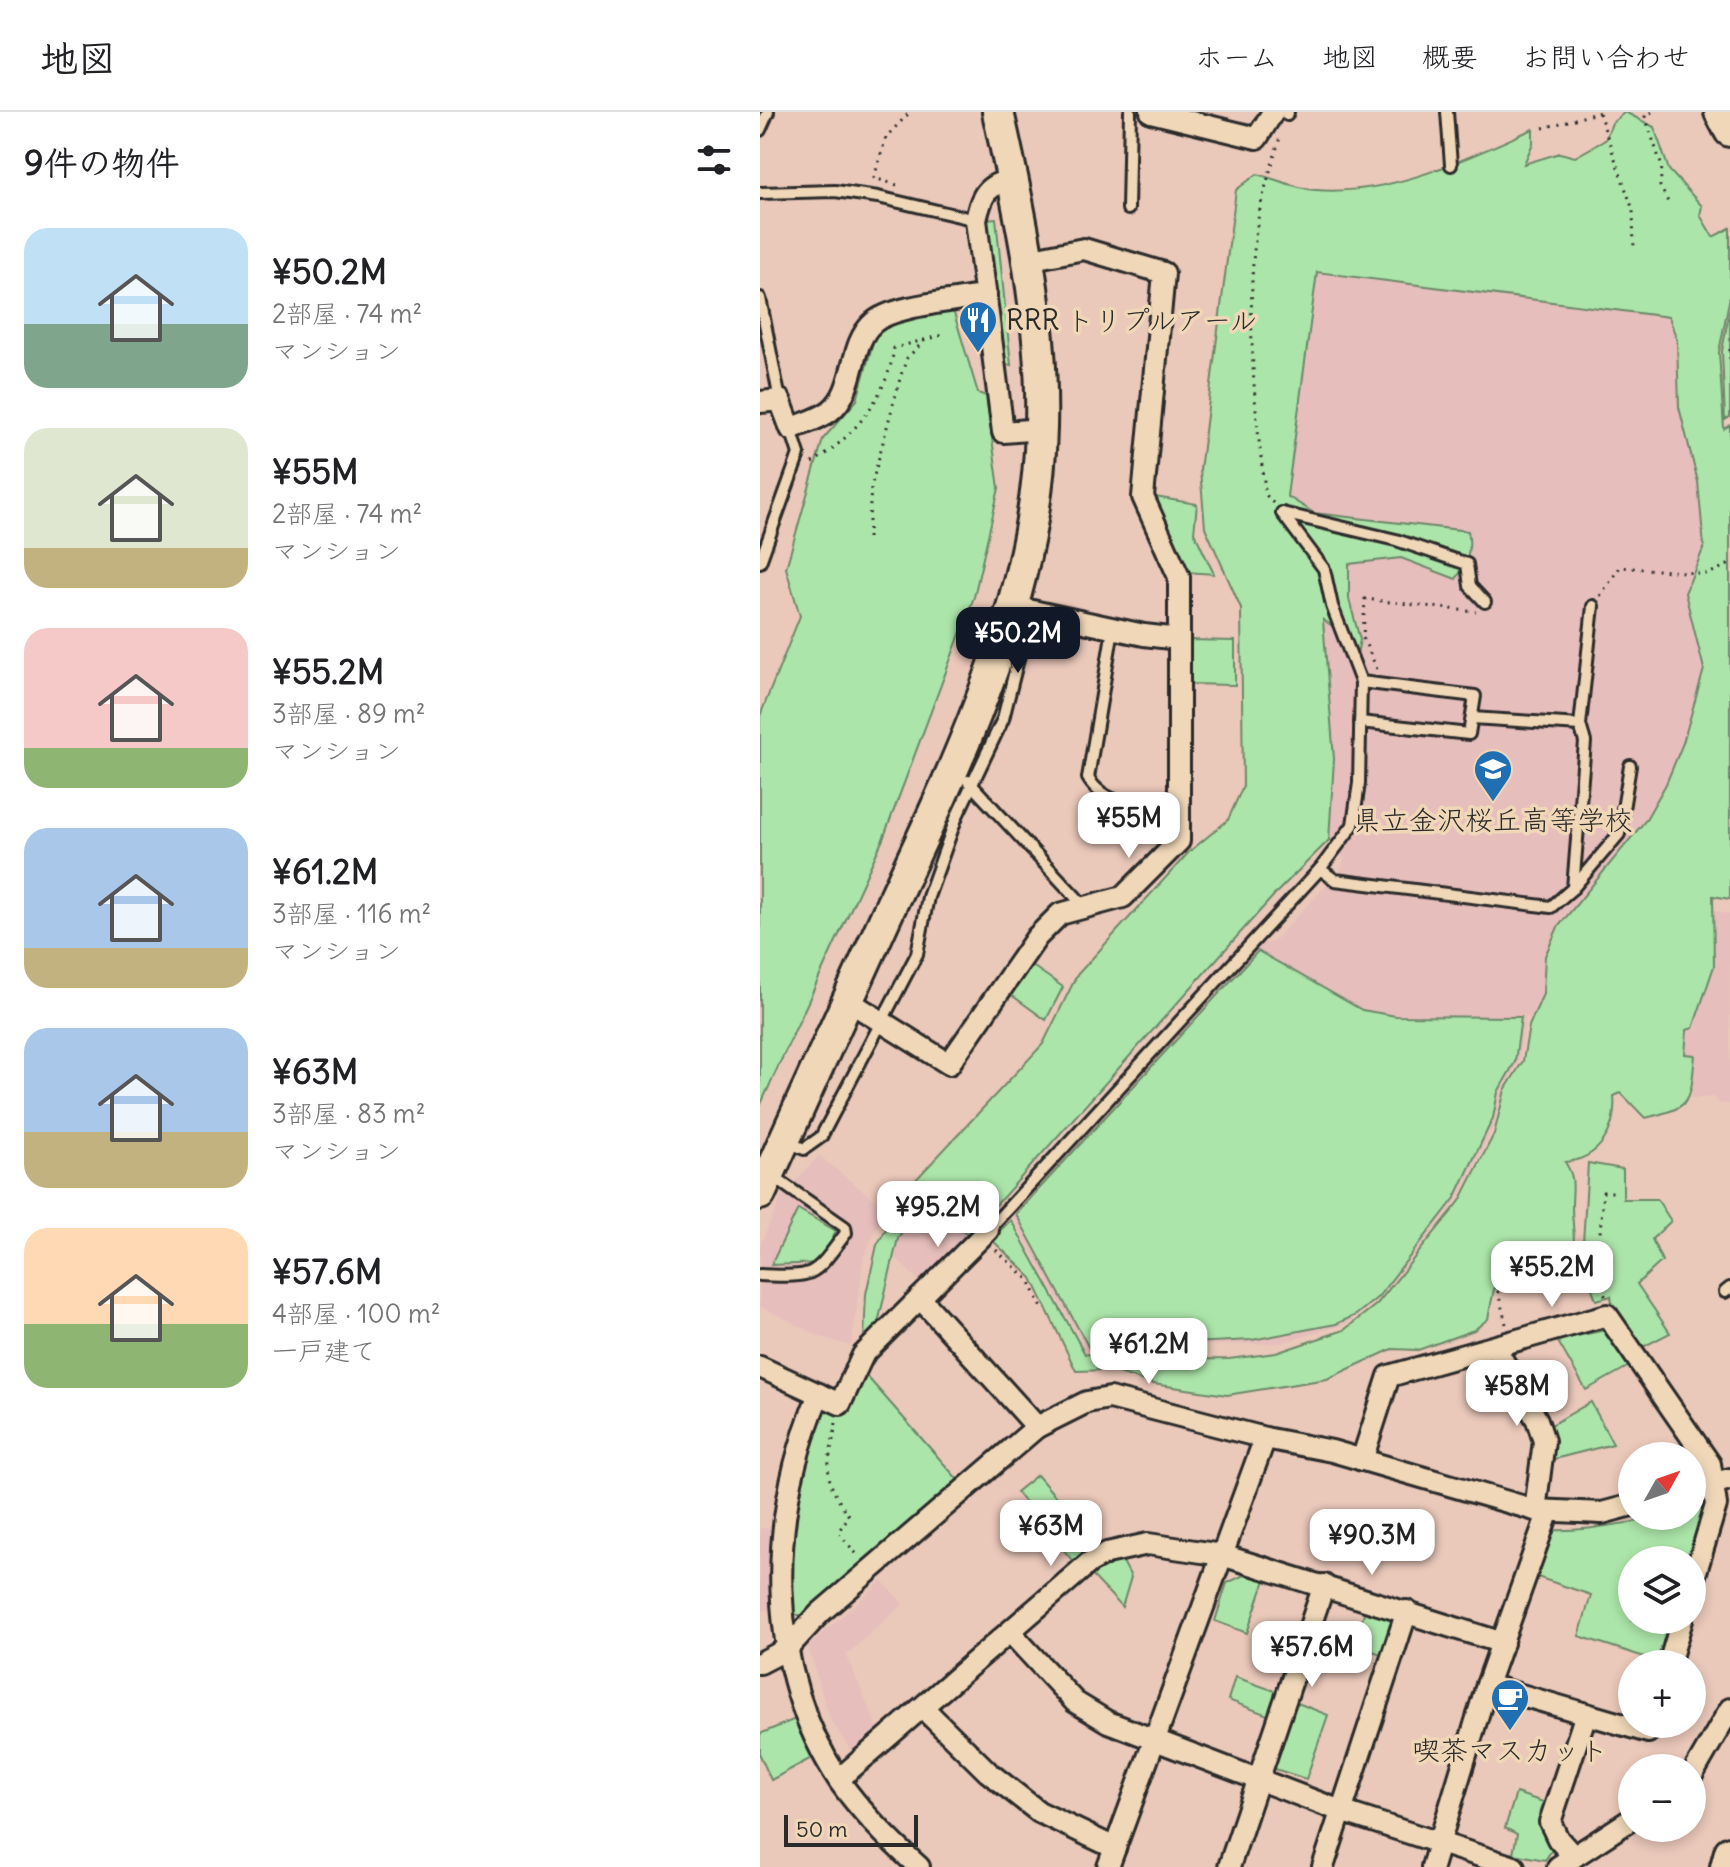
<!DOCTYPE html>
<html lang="ja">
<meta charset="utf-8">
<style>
body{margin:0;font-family:Delius,"Klee One",sans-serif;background:#f6f6f6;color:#202124;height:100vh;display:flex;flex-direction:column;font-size:30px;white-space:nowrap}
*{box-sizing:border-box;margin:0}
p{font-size:26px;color:#757577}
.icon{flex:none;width:44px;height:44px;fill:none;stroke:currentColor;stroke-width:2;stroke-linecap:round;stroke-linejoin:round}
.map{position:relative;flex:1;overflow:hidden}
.side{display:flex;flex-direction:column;background:#fff;width:760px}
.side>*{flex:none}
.needle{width:52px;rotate:50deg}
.buttons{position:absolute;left:858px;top:1330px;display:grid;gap:16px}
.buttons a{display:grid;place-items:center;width:88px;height:88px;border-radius:50%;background:#fff;box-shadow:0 4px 12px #0003;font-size:40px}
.scale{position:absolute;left:24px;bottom:20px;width:134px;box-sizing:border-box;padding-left:8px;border:4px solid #2b2b2b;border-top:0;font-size:22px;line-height:28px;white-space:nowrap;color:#2b2b2b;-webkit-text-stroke:6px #f0d7b8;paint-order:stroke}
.price{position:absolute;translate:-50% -68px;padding:0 18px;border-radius:16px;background:#fff;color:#222;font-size:26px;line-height:52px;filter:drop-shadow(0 2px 4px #0008)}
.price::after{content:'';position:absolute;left:50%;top:48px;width:24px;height:18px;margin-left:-12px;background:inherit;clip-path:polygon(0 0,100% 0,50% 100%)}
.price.selected{background:#111827;color:#fff}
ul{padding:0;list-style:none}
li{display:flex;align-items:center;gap:24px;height:200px;padding:0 24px}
li span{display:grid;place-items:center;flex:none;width:224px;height:160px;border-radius:24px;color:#555}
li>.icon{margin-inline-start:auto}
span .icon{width:96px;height:96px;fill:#fffc;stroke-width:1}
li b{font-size:34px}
h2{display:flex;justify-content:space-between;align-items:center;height:96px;padding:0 24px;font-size:34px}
header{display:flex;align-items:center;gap:48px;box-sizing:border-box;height:112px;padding:0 40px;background:#fff;border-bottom:2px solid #e0e0e0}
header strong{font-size:38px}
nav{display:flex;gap:44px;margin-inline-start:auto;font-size:28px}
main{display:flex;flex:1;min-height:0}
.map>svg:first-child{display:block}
.built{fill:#e6bebc}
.green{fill:#ace5a9;stroke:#6c886a;stroke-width:2}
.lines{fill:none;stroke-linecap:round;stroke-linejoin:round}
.lane-casing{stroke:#2b2b2b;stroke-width:16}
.street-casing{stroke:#2b2b2b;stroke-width:26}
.secondary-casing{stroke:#2b2b2b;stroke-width:36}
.path{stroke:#2b2b2b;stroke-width:3;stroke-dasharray:2 6;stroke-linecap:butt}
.lane{stroke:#f0d7b8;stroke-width:10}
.street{stroke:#f0d7b8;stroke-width:20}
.secondary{stroke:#f0d7b8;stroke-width:30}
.labels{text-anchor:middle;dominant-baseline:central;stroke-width:7;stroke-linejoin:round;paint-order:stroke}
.poi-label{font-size:28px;fill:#2b2b2b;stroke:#f0d7b8}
</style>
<header>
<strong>地図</strong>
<nav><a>ホーム</a><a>地図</a><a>概要</a><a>お問い合わせ</a></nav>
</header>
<main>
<section class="side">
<h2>9件の物件<svg class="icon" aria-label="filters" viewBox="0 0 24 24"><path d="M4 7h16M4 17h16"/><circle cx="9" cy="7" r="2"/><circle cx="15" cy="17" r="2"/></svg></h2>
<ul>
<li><span style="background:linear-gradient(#bfe0f5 60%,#7fa58c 0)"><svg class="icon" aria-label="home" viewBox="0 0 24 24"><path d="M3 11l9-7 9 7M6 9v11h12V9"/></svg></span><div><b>¥50.2M</b><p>2部屋 · 74 m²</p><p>マンション</p></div></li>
<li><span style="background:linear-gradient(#dfe7d0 75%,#c2b280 0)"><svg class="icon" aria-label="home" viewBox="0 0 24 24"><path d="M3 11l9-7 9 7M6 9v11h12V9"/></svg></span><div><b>¥55M</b><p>2部屋 · 74 m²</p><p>マンション</p></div></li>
<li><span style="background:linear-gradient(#f6c9c9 75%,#8fb573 0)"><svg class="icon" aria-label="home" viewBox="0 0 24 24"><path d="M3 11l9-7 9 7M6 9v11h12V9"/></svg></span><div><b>¥55.2M</b><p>3部屋 · 89 m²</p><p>マンション</p></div></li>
<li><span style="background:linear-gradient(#a9c7e8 75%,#c2b280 0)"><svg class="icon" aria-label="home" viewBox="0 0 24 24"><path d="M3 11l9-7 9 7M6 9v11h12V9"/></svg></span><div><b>¥61.2M</b><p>3部屋 · 116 m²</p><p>マンション</p></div></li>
<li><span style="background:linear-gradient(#a9c7e8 65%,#c2b280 0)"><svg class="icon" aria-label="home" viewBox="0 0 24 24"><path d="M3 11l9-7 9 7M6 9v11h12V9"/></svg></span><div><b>¥63M</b><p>3部屋 · 83 m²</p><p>マンション</p></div></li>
<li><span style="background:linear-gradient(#ffd9b3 60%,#8fb573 0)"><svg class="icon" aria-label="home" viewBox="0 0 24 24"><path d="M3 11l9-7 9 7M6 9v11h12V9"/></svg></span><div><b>¥57.6M</b><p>4部屋 · 100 m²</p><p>一戸建て</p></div></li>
</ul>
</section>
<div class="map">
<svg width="970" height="1755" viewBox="0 0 970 1755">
<rect width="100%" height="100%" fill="#eac8ba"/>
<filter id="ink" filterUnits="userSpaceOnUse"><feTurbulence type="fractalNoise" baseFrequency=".0125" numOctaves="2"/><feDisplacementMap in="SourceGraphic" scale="16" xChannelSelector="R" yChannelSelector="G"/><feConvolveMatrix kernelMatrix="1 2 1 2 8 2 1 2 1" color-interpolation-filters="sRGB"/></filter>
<g filter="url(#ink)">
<!-- built -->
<g class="built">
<polygon points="557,160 909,205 917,228 919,295 938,370 944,435 925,481 944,557 923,631 906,672 885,709 828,777 785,844 783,882 773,905 765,905 759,949 744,976 734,1013 698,1087 620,1185 587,1212 520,1231 326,1238 252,1103 503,831 513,830 581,758 584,746 569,728 574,647 563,506 582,520 597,541 600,528 589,487 589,452 641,446 696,467 708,419 554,401 526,384"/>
<polygon points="954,798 970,803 970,992 958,991 953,985 931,986 935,944 925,942 927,918 933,915 954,854"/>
<polygon points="59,1044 125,1096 104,1144 91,1234 59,1224 0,1194 0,1134 22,1084"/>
<polygon points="161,1089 209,1123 161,1171 135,1145 138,1126"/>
<polygon points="0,1416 12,1417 14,1497 0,1499"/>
<polygon points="122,1469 143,1492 86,1543 121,1624 96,1646 70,1607 48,1534"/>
</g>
<!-- green -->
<g class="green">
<path d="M865,0L894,15L909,58L942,94L940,103L953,125L970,116V184L959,240L964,317L970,313V787L953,784L954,854L933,916L927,918L925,942L935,943C930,991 933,995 885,1006L861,981L854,984C857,1017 840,1047 805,1050C816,1067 812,1075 812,1094C812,1113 816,1127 813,1146L801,1157L768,1160L734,1177L728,1207L714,1218L658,1238L632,1237L567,1267L467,1283L393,1272L350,1258L316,1259L272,1166L231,1127L251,1108L325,1242L399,1248L469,1247L516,1241L584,1218L617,1192L700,1089L734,1022L745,978L763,949L769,914L783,882L785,844L798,815L885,709L906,672L923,631L944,557L925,481L944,435L938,370L919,295L917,228L909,205L557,160L527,384L554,401L708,419C712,437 707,451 696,467L641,446L589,452V487L600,528L597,542L582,520L563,508L574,647L569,728L516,781L209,1123L161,1089L138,1126L118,1211L104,1227L106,1182L117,1133L150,1074L283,932L317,863L429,740L468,708L483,674L481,496L445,415L440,358L476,78L497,62C516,67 537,77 556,78C631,84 706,47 773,17V31L764,52L800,41L815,45L845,28L852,11Z"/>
<polygon points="236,106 251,253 243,252 224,136 226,107"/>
<polygon points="187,178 218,281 226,284 239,376 214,485 123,727 0,994 0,604 40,504 26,456 63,327 97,288 124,191"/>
<polygon points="970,196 970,305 965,308 962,239"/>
<polygon points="389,384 437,392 434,420 454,462 426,460"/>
<polygon points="428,528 475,529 475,573 428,572"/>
<polygon points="498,839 602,898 636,904 761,905 755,950 738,980 733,1006 695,1086 618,1185 596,1203 576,1212 492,1228 329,1236 256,1102"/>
<polygon points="271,853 303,875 286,908 250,882"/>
<polygon points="828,1051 863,1057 863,1087 897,1087 911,1109 892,1127 902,1149 877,1172 910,1221 879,1237 853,1198 851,1184 836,1188 822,1147"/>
<polygon points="38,1097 76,1119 61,1151 11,1153"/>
<polygon points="846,1218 871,1253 826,1278 797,1228"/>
<path d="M103,1260L199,1369L44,1504L33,1502C29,1430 39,1366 63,1298L87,1302Z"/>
<polygon points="831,1290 853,1332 794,1347 788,1315"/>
<polygon points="277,1363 340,1436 316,1453 256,1380"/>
<path d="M939,1394L946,1402L932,1448H872V1508H913L900,1550L819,1524L831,1483L771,1463L791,1418C840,1420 884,1404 932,1404V1395Z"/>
<polygon points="360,1444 371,1465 362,1495 329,1460"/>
<polygon points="484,1463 505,1468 487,1521 455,1509 467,1471"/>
<polygon points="606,1496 635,1505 629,1545 593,1532"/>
<polygon points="475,1565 518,1580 510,1604 468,1588"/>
<polygon points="535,1590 568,1603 546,1667 512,1656"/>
<polygon points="40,1605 57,1643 11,1668 0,1643 0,1622"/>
<polygon points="756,1681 789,1692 794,1735 785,1748 753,1742 757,1722 745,1716"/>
</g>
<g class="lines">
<!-- lane casing -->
<g class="lane-casing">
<g id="lane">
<polyline points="687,0 691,53"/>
<polyline points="527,3 528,0"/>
<polyline points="0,18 8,0"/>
<polyline points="0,81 75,79 118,85 216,108"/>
<polyline points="368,97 370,0"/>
<polyline points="0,186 20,288"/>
<polyline points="522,401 636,428 707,452 710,474 725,490"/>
<polyline points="0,450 39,342 31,317"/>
<path d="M353,517L328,666C346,697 388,694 419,696"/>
<polyline points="712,606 820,613"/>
<polyline points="600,610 709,622 715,584 601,570"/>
<polyline points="208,669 325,795"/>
<polyline points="560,757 575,768 791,795 813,776 859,722 870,654"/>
<polyline points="813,776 825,630 820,613 833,494"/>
<polyline points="26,1029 44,1037 61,1025 157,842 168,785 197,704 243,607 270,499"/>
<polyline points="228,1118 560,757 593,713 599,671 601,570 572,494 564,457 522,401"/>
<path d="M0,1163C57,1165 52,1166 86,1121L85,1115L12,1064"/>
<polyline points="965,1180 970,1176"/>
</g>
</g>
<!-- street casing -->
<g class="street-casing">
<g id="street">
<polyline points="391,0 497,26 513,0"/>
<path d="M253,67C226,73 222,82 216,108L243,320L281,317"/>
<polyline points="267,148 324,137 404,161 383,385 419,465 419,527"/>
<path d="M0,290L20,288L31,317C44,311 60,307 70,299C97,278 88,233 113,211C133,193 198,189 226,183"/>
<polyline points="87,888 189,952 277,825 300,802 363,785 419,729 419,527 384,523 254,495"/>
<polyline points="160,1186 277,1315"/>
<polyline points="735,1235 777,1308 784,1329 775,1398"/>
<polyline points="0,1255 80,1292 103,1243 228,1118"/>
<path d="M59,1282C7,1405 4,1555 80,1670C102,1701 131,1730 159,1755"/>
<polyline points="602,1348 629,1264 847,1203 950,1352 956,1393 932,1473"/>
<polyline points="932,1377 970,1367"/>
<polyline points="250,1520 315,1590 348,1610 581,1699 754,1755"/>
<polyline points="0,1551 27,1537 60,1501 277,1315 327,1290 350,1286 505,1326 572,1339 775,1398 842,1401 872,1393"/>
<polyline points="909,1552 922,1508"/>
<polyline points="727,1573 888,1620 891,1612"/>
<polyline points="163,1596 228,1660 279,1700 355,1736"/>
<polyline points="932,1663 970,1597"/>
<polyline points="79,1667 330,1450 347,1441 388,1432 462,1443 743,1531"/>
<polyline points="814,1745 798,1727 790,1710 826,1602"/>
<polyline points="348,1755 505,1326"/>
<polyline points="469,1755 564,1473"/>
<polyline points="563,1755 647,1499"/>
<polyline points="672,1755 727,1573 788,1401"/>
<polyline points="798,1755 872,1707"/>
</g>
</g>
<!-- secondary casing -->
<g class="secondary-casing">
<g id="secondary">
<polyline points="960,0 970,19"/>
<path d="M0,1082C44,985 88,887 132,791C202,641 277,485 281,316C284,210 261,103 238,0"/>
<polyline points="966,1755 970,1740"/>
</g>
</g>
<!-- path -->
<g class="path">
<polyline points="892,0 885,4 902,55 900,74 908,90"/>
<polyline points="839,1 873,98 874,138"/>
<polyline points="783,16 840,0"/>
<polyline points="137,73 114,66 126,25 150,0"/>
<polyline points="970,237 970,249"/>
<path d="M52,351C92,327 128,284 134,236L182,223"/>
<path d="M513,391L506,383C494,302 484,182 499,102C504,76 513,51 520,25"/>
<polyline points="108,426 111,375 141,263 147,246 166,227"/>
<polyline points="840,484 860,455 948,462 970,452"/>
<polyline points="617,557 603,526 605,487 716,500"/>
<polyline points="236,1138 269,1168 282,1196"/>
<polyline points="845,1184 839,1136 843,1080 856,1080"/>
<polyline points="746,1212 738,1180 788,1160"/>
<path d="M76,1311C68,1358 60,1363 89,1404L78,1420L99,1445"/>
</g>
<!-- lane -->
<use href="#lane" class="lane"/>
<!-- street -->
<use href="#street" class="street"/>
<!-- secondary -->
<use href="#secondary" class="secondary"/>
</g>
</g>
<!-- icons -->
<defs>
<g id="restaurant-pin" transform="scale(2)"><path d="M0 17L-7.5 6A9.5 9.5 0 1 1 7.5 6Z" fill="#1f6fb2" stroke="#f0d7b8"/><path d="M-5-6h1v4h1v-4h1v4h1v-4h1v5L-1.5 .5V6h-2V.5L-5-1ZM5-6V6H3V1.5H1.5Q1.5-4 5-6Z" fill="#fff"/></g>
<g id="school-pin" transform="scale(2)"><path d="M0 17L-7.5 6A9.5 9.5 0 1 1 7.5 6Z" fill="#1f6fb2" stroke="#f0d7b8"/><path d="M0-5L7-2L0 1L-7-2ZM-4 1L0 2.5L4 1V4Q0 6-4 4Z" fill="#fff"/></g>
<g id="cafe-pin" transform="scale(2)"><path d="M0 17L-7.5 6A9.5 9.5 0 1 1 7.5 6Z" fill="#1f6fb2" stroke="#f0d7b8"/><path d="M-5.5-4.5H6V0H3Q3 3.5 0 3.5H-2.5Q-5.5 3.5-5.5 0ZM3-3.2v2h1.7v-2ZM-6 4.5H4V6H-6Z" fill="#fff"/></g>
</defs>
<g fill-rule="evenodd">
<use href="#restaurant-pin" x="218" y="208"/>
<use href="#school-pin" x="733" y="657"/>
<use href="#cafe-pin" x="750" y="1586"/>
</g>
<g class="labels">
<!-- poi labels -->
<g class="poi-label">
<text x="246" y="208" text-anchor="start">RRR トリプルアール</text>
<text x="733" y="708">県立金沢桜丘高等学校</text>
<text x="750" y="1638">喫茶マスカット</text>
</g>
</g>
</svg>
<div class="buttons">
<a><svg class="needle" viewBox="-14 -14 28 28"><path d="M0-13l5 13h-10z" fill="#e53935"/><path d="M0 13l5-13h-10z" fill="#757577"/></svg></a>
<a><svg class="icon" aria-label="layers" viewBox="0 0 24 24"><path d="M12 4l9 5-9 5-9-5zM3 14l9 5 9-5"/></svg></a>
<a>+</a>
<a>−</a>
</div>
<div class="scale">50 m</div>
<b class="price selected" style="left:258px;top:563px">¥50.2M</b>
<b class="price" style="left:369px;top:748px">¥55M</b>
<b class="price" style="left:178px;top:1137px">¥95.2M</b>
<b class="price" style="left:792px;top:1197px">¥55.2M</b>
<b class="price" style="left:389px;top:1274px">¥61.2M</b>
<b class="price" style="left:757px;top:1316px">¥58M</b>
<b class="price" style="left:291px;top:1456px">¥63M</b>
<b class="price" style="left:612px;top:1465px">¥90.3M</b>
<b class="price" style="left:552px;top:1577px">¥57.6M</b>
</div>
</main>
